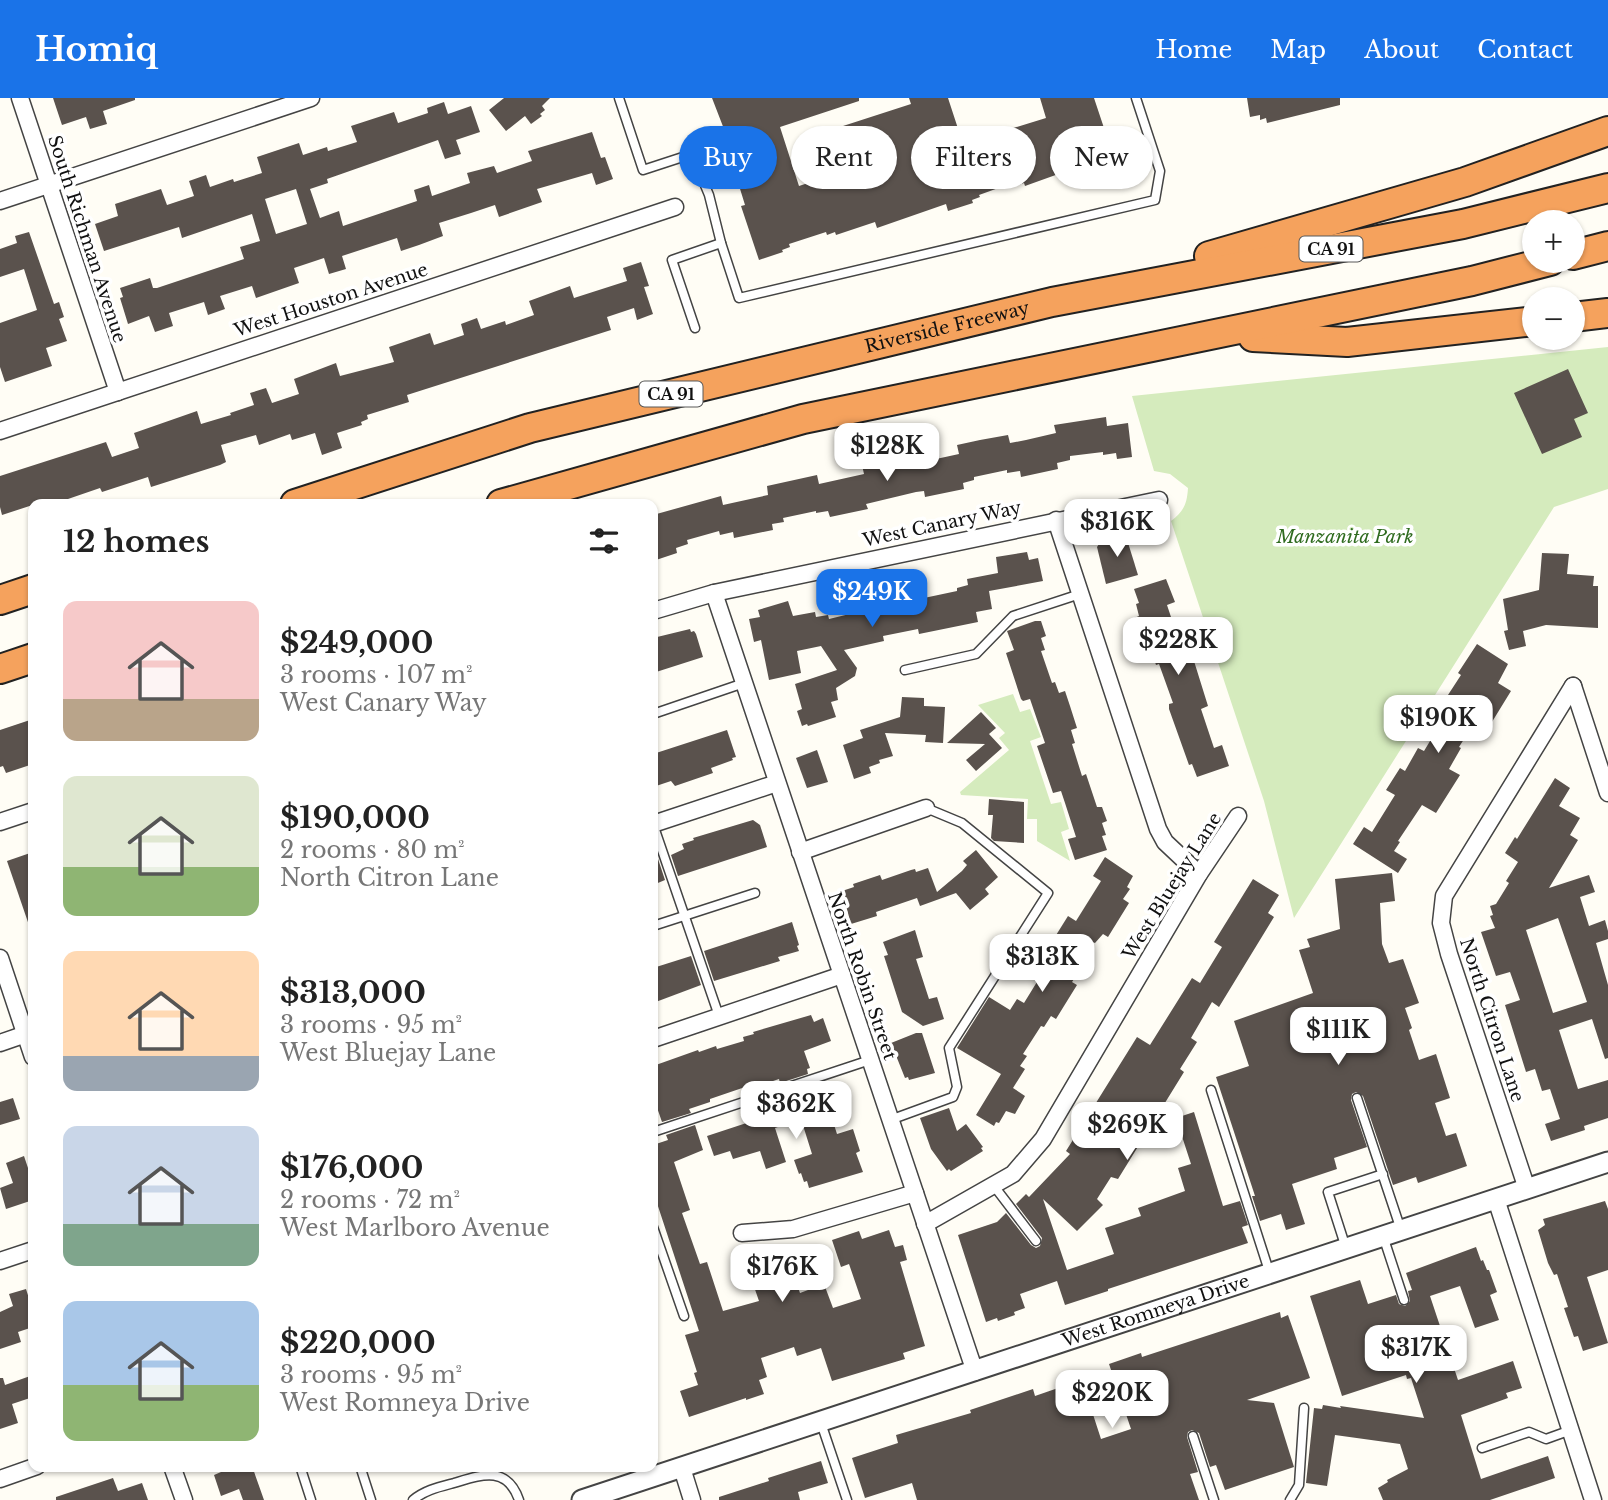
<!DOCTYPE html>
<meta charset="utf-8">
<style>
body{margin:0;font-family:"Libre Baskerville",serif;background:#f6f6f6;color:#222;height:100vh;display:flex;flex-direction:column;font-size:26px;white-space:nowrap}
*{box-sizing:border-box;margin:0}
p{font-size:23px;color:#767676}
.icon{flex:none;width:38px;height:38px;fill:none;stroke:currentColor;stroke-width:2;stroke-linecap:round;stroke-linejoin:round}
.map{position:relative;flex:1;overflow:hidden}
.details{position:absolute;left:28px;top:401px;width:630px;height:973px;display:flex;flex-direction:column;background:#fff;border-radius:14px;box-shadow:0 2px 5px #0004}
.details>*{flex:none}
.top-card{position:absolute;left:679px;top:28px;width:665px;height:63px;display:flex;gap:14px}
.fabs{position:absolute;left:1522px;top:112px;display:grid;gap:14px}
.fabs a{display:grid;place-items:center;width:63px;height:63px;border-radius:50%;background:#fff;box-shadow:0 2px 5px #0004;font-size:35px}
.price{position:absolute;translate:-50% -60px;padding:0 16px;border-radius:14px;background:#fff;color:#222;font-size:23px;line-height:46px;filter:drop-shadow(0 2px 4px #0008)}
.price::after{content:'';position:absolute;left:50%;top:42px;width:21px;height:16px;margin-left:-10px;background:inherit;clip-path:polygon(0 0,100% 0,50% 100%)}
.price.on{background:#1a73e8;color:#fff}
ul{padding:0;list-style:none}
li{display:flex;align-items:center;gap:21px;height:175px;padding:0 35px}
li span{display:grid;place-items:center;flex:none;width:196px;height:140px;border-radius:14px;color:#555}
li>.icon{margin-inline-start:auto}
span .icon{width:84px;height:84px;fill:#fffc;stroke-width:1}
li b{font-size:30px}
h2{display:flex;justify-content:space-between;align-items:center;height:84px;padding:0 35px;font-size:30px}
.pill{padding:0 24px;border-radius:32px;background:#fff;box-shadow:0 2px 5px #0004;font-size:24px;line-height:63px}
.pill.on{background:#1a73e8;color:#fff}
header{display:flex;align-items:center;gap:42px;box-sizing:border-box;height:98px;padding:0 35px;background:#1a73e8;color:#fff}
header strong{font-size:33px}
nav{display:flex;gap:38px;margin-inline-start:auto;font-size:24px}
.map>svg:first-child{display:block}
.green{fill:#d5ebbd}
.building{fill:#5a524d;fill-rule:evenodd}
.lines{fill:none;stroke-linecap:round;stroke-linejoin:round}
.service-casing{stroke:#444;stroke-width:11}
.minor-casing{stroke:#444;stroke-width:19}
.tertiary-casing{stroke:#444;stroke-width:23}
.motorway-casing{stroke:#222;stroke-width:32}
.service{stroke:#fff;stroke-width:8}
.minor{stroke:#fff;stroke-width:16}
.tertiary{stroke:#fff;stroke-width:19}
.motorway{stroke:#f5a25d;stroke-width:28}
.labels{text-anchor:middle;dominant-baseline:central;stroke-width:7;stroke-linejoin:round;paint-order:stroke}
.shield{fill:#fff;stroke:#585858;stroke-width:2}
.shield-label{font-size:16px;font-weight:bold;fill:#111}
.street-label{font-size:18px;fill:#111;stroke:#fff}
.park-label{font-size:18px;font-style:italic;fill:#2f6b1f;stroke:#fff}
</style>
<header>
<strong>Homiq</strong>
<nav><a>Home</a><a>Map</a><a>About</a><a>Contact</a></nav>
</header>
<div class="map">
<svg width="1608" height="1402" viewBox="0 0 1608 1402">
<rect width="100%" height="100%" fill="#fffdf5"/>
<!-- green -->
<g class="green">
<path d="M1608,249V391L1554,409L1294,820L1264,703L1171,423C1184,413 1187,406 1188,390L1170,376L1154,373L1132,298Z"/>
<polygon points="1013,596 1020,614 1030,611 1041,639 1030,643 1051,706 1061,704 1069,731 1061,734 1070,763 1037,743 1037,721 1027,721 1028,701 961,697 960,694 1009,652 999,640 1005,635 978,607"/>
</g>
<!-- building -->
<g class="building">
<polygon points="53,0 135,0 135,2 103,13 107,26 90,31 86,19 62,27"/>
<polygon points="504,0 550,0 542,8 545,12 540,16 542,18 531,26 525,18 506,33 489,12"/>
<polygon points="712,0 859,0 859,3 780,29 799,88 856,69 843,28 911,6 909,0 948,0 965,52 1000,40 999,38 1008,35 1007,32 1046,20 1040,0 1094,0 1106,36 1109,36 1111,44 1115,43 1123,67 1068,85 1064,74 1025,88 1024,85 1016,88 1015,84 979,97 980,99 972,102 973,105 948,113 946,106 877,130 875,124 836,137 835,134 827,137 826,134 789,146 790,149 782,152 783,154 759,162 741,108 745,107 733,68 735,67 732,58 734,57"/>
<polygon points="1247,0 1340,0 1340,7 1267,25 1266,20 1260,22 1260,17 1250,19"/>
<path d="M444,4L448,16L471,8L480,34L456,42L461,56L445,61L438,42L327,81L328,85L310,91L320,120L339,113L343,128L417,103L414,92L429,87L432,98L470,85L467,75L494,68L497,75L532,63L528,53L592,34L601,60L605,59L613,81L596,87L592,75L537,91L542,104L499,119L495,107L471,115L439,125L443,138L419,147L401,153L397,140L342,158L346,171L329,176L324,160L294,170L299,185L256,200L252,188L220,198L225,211L208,217L204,204L169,215L173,228L155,234L149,218L128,226L120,200L123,199L120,190L150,180L153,190H157L244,161L240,149L260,143L252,116L182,140L179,129L104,153L95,126L118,118L115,106L161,91L167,107L194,98L189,83L206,77L210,89L233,81L234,84L262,75L257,59L299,45L303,57L327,49L328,53L357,44L351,28L394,14L398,25L428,15L427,10ZM296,91L307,126L276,136L265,101Z"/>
<polygon points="29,134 54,206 59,204 64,219 59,221 67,243 46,250 52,268 5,284 0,269 0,225 37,212 24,171 0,179 0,151 17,145 15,138"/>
<polygon points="641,164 649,188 644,189 653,216 637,222 634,210 607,219 611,232 407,297 409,304 367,317 368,321 361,324 362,327 337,335 342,350 322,357 315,335 292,342 290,336 259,347 256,337 221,347 226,364 220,367 151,389 148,379 102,394 100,390 68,401 70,406 53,406 51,401 2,417 0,409 0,378 106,344 112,359 139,350 134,335 197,313 201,326 231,317 230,315 254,307 250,295 266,290 272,305 299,296 294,281 336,265 340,278 394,264 389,249 430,235 434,247 464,237 461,226 477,220 481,231 505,223 506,227 534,217 529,203 570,188 574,200 627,183 623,170"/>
<polygon points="1568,271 1588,315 1574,321 1582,339 1542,356 1514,295"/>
<polygon points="1106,319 1107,328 1128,325 1132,359 1117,361 1116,355 1103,357 1103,354 1070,358 1070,362 1057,365 1058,371 1021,379 1020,373 1007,375 1007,372 974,379 974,382 963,385 964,391 925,399 924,393 916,394 866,406 868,411 830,419 828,413 816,415 816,413 783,420 784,424 772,426 773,432 734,440 733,434 720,437 719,433 687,442 688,446 676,450 677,455 653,463 653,417 721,398 723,407 768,397 767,388 817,377 819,386 864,376 862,367 885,362 912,357 913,366 959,356 957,347 980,342 1008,337 1010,345 1026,342 1056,335 1054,327"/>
<polygon points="1125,435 1138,477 1106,486 1097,449 1101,443"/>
<polygon points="1027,454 1029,462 1038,460 1043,483 989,493 992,511 976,514 978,524 919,536 918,531 883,538 884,543 844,552 857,570 855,578 836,590 838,602 831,604 836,619 808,628 807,626 802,628 797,613 802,611 795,586 837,572 821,548 797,553 801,575 769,582 761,542 754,544 749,521 760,519 758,512 788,503 793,518 815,514 816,519 828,517 829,521 862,513 861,510 873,506 871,501 895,496 911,492 912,498 924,497 924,500 957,493 957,490 968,487 967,481 998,475 996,459"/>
<polygon points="1542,455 1569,456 1567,476 1594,478 1593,488 1598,488 1598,530 1546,527 1523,533 1526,548 1509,552 1504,533 1508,532 1503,501 1539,492"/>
<polygon points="1166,481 1175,504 1167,507 1181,549 1189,547 1208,608 1201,611 1214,650 1222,647 1229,668 1197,679 1192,666 1189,667 1169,611 1169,606 1173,605 1159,566 1156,567 1152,555 1146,557 1134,520 1139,518 1136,506 1139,505 1134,491"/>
<polygon points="1035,523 1041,523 1046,538 1041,540 1045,552 1041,553 1052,585 1055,584 1059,595 1065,593 1070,608 1077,630 1071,632 1075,645 1072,646 1082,678 1086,676 1097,709 1102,709 1107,723 1102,725 1106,737 1102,738 1107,752 1075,762 1068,741 1076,739 1065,705 1061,693 1053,695 1037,648 1045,645 1030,601 1023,603 1021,601 1006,555 1014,552 1007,533"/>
<polygon points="690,531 691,534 694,533 696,536 703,559 653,575 653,540"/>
<polygon points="1477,546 1508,566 1498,585 1511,593 1487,632 1475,624 1459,649 1461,650 1449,671 1460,677 1436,715 1422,707 1398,743 1400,744 1394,753 1407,761 1398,775 1353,746 1364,729 1372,734 1395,697 1386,692 1400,670 1405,673 1418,650 1424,653 1441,625 1433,620 1461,577 1458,575"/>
<polygon points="902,599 924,600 924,608 945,609 943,645 925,644 926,637 885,635 893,658 879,662 880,665 869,669 871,675 854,681 843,647 863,640 860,632 900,619"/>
<polygon points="981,614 996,630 989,636 1002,650 976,673 966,662 985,646 947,645"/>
<polygon points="33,621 33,666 6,675 3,668 0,669 0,632"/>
<polygon points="727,632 736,659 732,660 733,662 711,670 713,675 675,688 671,683 653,689 653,656"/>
<polygon points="817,652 828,684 807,690 796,660"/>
<path d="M1555,680L1570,690L1559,708L1580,720L1570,737L1578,742L1549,790L1589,777L1595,794L1580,799L1589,828L1605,822L1608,833V841L1596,845L1608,887V960L1605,961L1592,921L1559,932L1578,991L1608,982V1020L1584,1028L1585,1032L1551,1043L1545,1026L1560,1021L1550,991L1542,993L1535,971L1526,974L1505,907L1520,902L1510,874L1496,878L1481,834L1495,830L1490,818L1493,817L1490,808L1496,806L1509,785L1506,783L1518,764L1505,755L1515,739L1517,741ZM1558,820L1587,904L1553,915L1526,832Z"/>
<polygon points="989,701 1024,704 1024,745 994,743 991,740 993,717 988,717"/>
<polygon points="753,722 760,727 767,749 678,778 671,757 684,751 682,746 694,742 693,740"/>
<polygon points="976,752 998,779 985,791 989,796 970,812 956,795 920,808 917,800 876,814 877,818 851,826 842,793 854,789 853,786 880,777 882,782 911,772 915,771 916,774 928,770 937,794 962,773 967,767 963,763"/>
<polygon points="33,754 33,832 31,833 7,763"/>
<polygon points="1105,759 1133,778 1127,789 1130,791 1123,801 1129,805 1108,839 1103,836 1095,845 1092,844 1074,873 1078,875 1072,884 1077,887 1064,908 1056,921 1051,918 1044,929 1041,928 1023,956 1027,958 1020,968 1025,971 1013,990 1025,998 1015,1016 1006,1013 999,1025 996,1024 994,1028 976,1017 1001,976 957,950 989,899 1010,912 1017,901 1024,905 1048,866 1041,862 1053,842 1068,818 1076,823 1101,783 1093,778"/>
<polygon points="658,761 665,782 653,787 653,763"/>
<polygon points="1392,775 1395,803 1380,805 1382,846 1389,865 1403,861 1419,905 1405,910 1412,930 1409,932 1419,962 1436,956 1450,1000 1435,1005 1446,1038 1456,1035 1467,1068 1418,1085 1416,1079 1393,1087 1363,998 1356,994 1352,996 1351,1002 1367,1049 1334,1060 1337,1071 1292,1086 1305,1126 1286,1132 1281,1116 1260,1123 1252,1098 1255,1098 1216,979 1249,968 1234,923 1313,895 1299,852 1310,849 1307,841 1340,831 1335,781"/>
<polygon points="1253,781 1279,797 1268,815 1274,819 1219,909 1212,904 1191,940 1197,944 1180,971 1184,974 1118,1081 1111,1079 1097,1101 1103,1107 1077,1133 1043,1101 1067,1172 1114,1156 1105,1130 1141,1118 1138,1110 1185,1093 1178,1070 1191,1066 1176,1020 1194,1014 1223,1108 1240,1103 1248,1127 1242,1129 1248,1145 1108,1191 1108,1193 1065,1207 1057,1183 1020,1196 1025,1210 1014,1214 1015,1217 998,1223 997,1220 986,1224 958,1137 997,1124 1006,1115 1031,1147 1036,1150 1040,1148 1042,1140 1016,1106 1026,1096 1029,1099 1070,1056 1066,1053 1137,939 1150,947 1192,880 1200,885 1222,849 1214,844"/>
<polygon points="792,824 799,847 797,848 799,853 778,859 780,863 714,883 704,853"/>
<polygon points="915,832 923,859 916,861 929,901 937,899 944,921 923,928 902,914 884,858 888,857 883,844"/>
<polygon points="691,858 701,887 653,905 653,870"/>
<polygon points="811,917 814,924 823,920 831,943 804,953 810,970 807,971 808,976 780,985 779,981 752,990 751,987 710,1001 710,1004 689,1011 691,1015 662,1024 653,998 653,968 698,952 699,954 716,948 717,951 744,943 743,939 754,936 753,934"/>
<polygon points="916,935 922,935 935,975 909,982 908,979 905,980 891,945"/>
<polygon points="812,988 820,1011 828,1008 837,1036 853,1031 860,1053 856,1055 863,1074 809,1090 807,1083 804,1084 801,1075 799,1076 794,1062 812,1056 801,1021 775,1030 786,1064 766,1071 760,1053 733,1061 730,1053 714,1058 707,1038 789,1011 784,997"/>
<polygon points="13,1000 20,1021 0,1027 0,1004"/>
<polygon points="949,1010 957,1033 966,1026 983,1049 981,1050 983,1053 951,1073 949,1071 947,1073 931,1051 920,1020"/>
<polygon points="695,1027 703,1052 674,1064 690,1112 682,1115 700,1166 707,1164 723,1213 759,1203 751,1180 767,1174 767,1168 788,1160 800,1195 824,1186 833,1210 861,1201 849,1166 841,1169 832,1142 859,1133 862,1141 889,1132 895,1149 903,1147 907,1162 900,1164 925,1248 903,1255 905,1261 832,1283 821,1250 797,1258 794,1249 761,1260 767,1279 759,1282 764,1296 746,1302 746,1300 689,1319 680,1293 698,1287 694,1275 697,1274 685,1237 699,1233 653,1093 653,1047 668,1042 666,1037"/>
<polygon points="24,1058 33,1085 33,1102 6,1111 0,1090 13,1085 6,1065"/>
<polygon points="1605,1103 1608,1111 1608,1172 1587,1179 1608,1245 1583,1253 1578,1238 1574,1239 1564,1210 1568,1209 1557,1176 1554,1177 1548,1165 1538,1132 1545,1127 1543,1121"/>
<polygon points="1476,1149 1481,1163 1483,1162 1487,1172 1489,1172 1497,1194 1490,1197 1499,1222 1475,1230 1460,1188 1430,1198 1458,1282 1513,1263 1522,1290 1506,1295 1508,1300 1461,1317 1481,1381 1548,1358 1555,1380 1490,1402 1383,1402 1378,1390 1388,1384 1387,1382 1408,1371 1400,1346 1335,1337 1327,1388 1306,1385 1314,1310 1322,1311 1323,1307 1341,1310 1340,1308 1424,1320 1411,1280 1407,1281 1406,1277 1342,1298 1310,1198 1360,1182 1368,1206 1396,1197 1399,1206 1405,1208 1410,1203 1408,1193 1412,1192 1406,1175"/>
<polygon points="26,1191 33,1213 33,1229 18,1234 21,1244 0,1251 0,1214 13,1208 9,1196"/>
<polygon points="1280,1214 1281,1220 1288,1217 1310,1280 1247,1302 1274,1305 1294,1369 1225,1392 1216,1367 1210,1369 1199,1335 1192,1332 1188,1334 1187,1339 1198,1374 1190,1376 1199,1402 917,1402 912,1385 865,1400 852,1360 898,1345 896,1337 971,1315 970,1312 1033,1291 1035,1298 1061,1289 1066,1305 1087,1298 1101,1341 1131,1331 1109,1266 1141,1255 1142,1259"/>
<polygon points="33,1277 33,1299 12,1306 18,1325 0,1331 0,1280 3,1280 5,1287"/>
<polygon points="821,1363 828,1385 798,1394 800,1402 719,1402 719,1399 769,1383 768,1380"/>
<polygon points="219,1368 252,1368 264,1402 243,1402 239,1391 221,1398 214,1377 221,1374"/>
<polygon points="113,1380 118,1393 142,1385 148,1402 56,1402 56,1399"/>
</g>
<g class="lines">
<!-- service casing -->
<g class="service-casing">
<g id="service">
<polyline points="619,0 643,72 692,56 709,97 721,145"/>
<polyline points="695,230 672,162 721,145 739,200 1155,102 1160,73 1136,0"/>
<polyline points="905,572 976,556 1013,518 1080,496"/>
<polyline points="653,616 744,585"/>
<polyline points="653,726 719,918"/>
<polyline points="653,828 755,795"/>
<polyline points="1211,992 1270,1176"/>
<polyline points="1357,1000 1401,1132"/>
<polyline points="890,1022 953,999 957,989 949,950 1048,795 962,725 926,710"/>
<polyline points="653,1034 870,962"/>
<polyline points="994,1088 1036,1143"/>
<polyline points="653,1129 684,1218"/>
<polyline points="1383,1138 1404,1202"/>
<polyline points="1346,1150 1328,1094 1383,1076"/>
<polyline points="821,1325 847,1402"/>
<polyline points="1193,1338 1214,1402"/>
<polyline points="1482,1350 1529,1334 1546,1341 1571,1332"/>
<polyline points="300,1368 311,1402"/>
<polyline points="360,1368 371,1402"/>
<path d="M413,1402C425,1392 439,1389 454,1385C481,1377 507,1367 519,1402"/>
<polyline points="1290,1402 1299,1387 1304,1310"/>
</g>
</g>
<!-- minor casing -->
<g class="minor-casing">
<g id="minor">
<polyline points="20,0 118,294"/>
<polyline points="0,103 311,0"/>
<polyline points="0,333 675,109"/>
<polyline points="1056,422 1158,731 1165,744 1199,776"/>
<polyline points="714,495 975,1274"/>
<polyline points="653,513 714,495 1159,402"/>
<polyline points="1573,588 1608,695"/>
<polyline points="0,724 33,713"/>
<polyline points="653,726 777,685"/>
<polyline points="800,754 926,710"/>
<polyline points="0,860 33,959"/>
<polyline points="653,941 842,877"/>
<polyline points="0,945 26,936"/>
<polyline points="1527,1091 1449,856 1441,825 1444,798 1573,588"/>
<polyline points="1496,1101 1593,1402"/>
<polyline points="925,1126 1013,1076 1043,1041 1199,776 1238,718"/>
<polyline points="742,1135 793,1131 915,1095"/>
<polyline points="0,1163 33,1152"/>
<polyline points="172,1368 184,1402"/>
<polyline points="682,1370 692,1402"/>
<polyline points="0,1381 37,1368"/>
</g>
</g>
<!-- tertiary casing -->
<g class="tertiary-casing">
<g id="tertiary">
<path id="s1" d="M582,1402L1608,1064"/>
</g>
</g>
<!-- motorway casing -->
<g class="motorway-casing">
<g id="motorway">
<polyline points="1573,157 1608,148"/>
<polyline points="1209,158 1465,84 1608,33"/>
<polyline points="1573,219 1608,215"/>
<polyline points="1253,239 1347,244 1535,223"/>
<path id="s2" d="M295,406L530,330L1052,204L1463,126L1608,90"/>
<polyline points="501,406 803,321 1472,183 1550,163"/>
<polyline points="0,502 33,491"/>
<polyline points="0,571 33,560"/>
</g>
</g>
<!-- service -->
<use href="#service" class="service"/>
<!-- minor -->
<use href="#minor" class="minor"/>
<!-- tertiary -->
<use href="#tertiary" class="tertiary"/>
<!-- motorway -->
<use href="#motorway" class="motorway"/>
</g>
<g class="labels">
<!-- shield labels -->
<g class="shield">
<rect x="1299.5" y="138.5" width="63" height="25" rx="5"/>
<rect x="639.5" y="283.5" width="63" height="25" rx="5"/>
</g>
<g class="shield-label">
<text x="1331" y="151">CA 91</text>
<text x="671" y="296">CA 91</text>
</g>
<!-- street labels -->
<g class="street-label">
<text transform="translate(87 141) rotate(72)">South Richman Avenue</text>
<text transform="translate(331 202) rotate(-18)">West Houston Avenue</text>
<text stroke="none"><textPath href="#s2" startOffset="676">Riverside Freeway</textPath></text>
<text transform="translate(942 426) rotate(-12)">West Canary Way</text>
<text transform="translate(1172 788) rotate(-58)">West Bluejay Lane</text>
<text transform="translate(862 878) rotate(71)">North Robin Street</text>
<text transform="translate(1492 922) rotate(72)">North Citron Lane</text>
<text stroke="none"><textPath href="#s1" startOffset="604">West Romneya Drive</textPath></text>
</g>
<!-- park labels -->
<g class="park-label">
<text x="1345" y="439">Manzanita Park</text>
</g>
</g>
</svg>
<div class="fabs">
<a>+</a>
<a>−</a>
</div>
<b class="price" style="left:887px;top:385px">$128K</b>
<b class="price" style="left:1117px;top:461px">$316K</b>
<b class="price on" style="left:872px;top:531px">$249K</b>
<b class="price" style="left:1178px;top:579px">$228K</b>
<b class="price" style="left:1438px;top:657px">$190K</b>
<b class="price" style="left:1042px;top:896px">$313K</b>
<b class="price" style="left:1338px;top:969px">$111K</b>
<b class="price" style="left:796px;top:1043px">$362K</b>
<b class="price" style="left:1127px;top:1064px">$269K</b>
<b class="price" style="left:782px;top:1206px">$176K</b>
<b class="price" style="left:1416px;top:1287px">$317K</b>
<b class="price" style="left:1112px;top:1332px">$220K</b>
<div class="top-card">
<a class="pill on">Buy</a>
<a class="pill">Rent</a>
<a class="pill">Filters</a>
<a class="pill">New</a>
</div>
<section class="details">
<h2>12 homes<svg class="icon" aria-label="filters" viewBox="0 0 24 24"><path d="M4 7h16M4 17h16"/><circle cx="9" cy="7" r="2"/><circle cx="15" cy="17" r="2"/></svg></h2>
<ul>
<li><span style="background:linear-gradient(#f6c9c9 70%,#b9a48a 0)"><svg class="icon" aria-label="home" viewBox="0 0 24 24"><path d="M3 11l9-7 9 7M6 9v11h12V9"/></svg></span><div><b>$249,000</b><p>3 rooms · 107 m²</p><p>West Canary Way</p></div></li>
<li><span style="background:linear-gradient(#dfe7d0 65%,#8fb573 0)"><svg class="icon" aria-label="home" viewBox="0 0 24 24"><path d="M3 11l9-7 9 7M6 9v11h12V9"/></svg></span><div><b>$190,000</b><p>2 rooms · 80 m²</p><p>North Citron Lane</p></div></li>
<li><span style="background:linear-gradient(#ffd9b3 75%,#9aa5b1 0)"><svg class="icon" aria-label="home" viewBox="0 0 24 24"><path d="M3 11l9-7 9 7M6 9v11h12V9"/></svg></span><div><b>$313,000</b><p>3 rooms · 95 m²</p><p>West Bluejay Lane</p></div></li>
<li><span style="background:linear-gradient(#c9d6e8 70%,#7fa58c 0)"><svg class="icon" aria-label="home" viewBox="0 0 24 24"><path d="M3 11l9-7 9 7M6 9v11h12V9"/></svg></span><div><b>$176,000</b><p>2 rooms · 72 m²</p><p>West Marlboro Avenue</p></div></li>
<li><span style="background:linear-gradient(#a9c7e8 60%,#8fb573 0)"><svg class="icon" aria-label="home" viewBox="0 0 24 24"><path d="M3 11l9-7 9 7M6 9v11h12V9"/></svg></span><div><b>$220,000</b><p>3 rooms · 95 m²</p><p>West Romneya Drive</p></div></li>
</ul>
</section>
</div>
